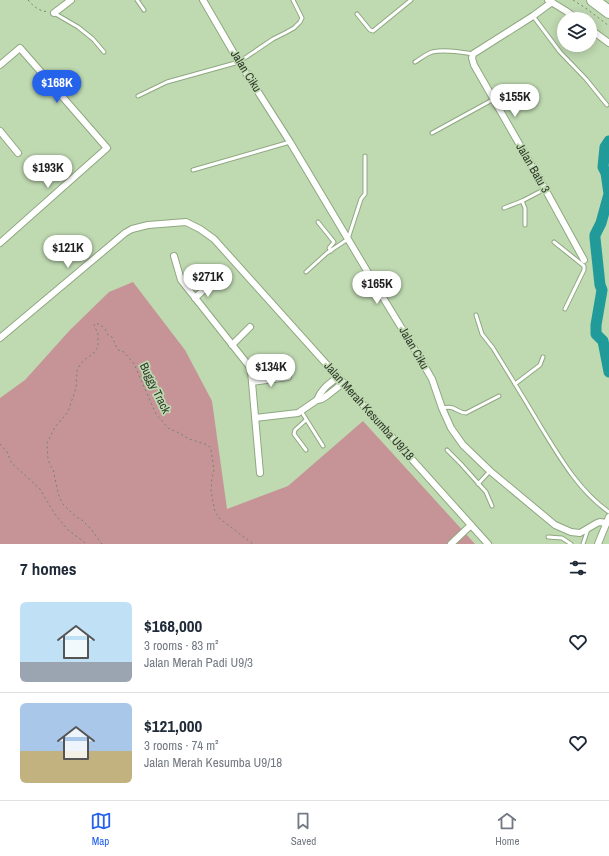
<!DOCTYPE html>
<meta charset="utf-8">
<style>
body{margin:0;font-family:"Archivo Narrow",sans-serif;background:#f2f2f3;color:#1f2937;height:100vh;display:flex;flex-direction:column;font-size:15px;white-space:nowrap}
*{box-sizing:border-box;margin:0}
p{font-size:13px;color:#747a83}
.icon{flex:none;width:22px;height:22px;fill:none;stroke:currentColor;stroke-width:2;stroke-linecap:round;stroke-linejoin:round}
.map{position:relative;height:544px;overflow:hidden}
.sheet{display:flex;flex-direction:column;background:#fff;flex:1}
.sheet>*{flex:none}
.tools{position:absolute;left:557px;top:12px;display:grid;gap:8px}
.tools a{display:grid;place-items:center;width:40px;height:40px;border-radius:50%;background:#fff;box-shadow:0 2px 10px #0003;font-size:20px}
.price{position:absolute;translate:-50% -34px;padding:0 9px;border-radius:14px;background:#fff;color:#222;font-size:13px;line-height:26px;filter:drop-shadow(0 1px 2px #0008)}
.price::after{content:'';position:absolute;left:50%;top:24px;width:12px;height:9px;margin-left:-6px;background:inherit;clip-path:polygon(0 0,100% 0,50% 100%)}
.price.active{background:#2563eb;color:#fff}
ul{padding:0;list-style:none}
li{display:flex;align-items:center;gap:12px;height:100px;padding:0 20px}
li+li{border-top:1px solid #e0e1e3}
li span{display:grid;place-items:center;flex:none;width:112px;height:80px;border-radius:6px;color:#555}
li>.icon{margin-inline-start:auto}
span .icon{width:48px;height:48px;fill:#fffc;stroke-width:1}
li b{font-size:17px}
h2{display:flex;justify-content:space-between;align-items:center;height:48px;padding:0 20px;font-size:17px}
.tab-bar{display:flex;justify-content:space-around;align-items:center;height:56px;border-top:1px solid #e0e1e3;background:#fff;font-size:11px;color:#747a83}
.tab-bar a{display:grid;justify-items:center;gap:2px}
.tab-bar .active{color:#2563eb}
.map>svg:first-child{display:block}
.green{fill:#c69497}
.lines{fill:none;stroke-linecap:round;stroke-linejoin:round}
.river{stroke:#219a9a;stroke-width:11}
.service-casing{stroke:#8fa881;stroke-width:5}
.minor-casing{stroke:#8fa881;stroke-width:8}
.motorway-casing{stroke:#8fa881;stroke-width:14}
.path{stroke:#74866b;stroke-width:1;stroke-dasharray:2 3;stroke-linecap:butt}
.service{stroke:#fff;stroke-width:3}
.minor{stroke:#fff;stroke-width:6}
.motorway{stroke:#fff;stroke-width:12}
.labels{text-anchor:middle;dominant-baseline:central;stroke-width:3.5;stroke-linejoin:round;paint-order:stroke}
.street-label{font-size:12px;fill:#2e3929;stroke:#bfd9b1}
</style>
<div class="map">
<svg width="609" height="544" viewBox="0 0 609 544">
<rect width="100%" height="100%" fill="#bfd9b1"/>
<!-- green -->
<polygon class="green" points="133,282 185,350 212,401 227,509 288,486 363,421 475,544 0,544 0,398 25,380 70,330 109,292"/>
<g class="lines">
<!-- river -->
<polyline class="river" points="609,141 605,147 603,167 606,173 609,194 601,223 595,235 595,238 600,285 602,290 596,325 596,334 603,341 609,372"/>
<!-- service casing -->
<g class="service-casing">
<g id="service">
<polyline points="137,0 144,10"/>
<polyline points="54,13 78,27 93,39 104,52"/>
<polyline points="357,14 370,30 373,31 411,0"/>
<polyline points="533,16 560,52 586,79 607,105"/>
<path d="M415,62C420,59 426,54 432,52C445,49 460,52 473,54"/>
<polyline points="138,96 167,82 239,62 273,39 285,33 294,28 300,22 302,18 293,0"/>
<polyline points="432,133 494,99"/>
<polyline points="193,170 290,142"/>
<polyline points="522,201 525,208 525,225"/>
<polyline points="504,208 522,201 545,189"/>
<polyline points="318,222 334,242 329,248 331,251"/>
<polyline points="554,242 584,266 584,270 565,309"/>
<polyline points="306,272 327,253 348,239 361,199 365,194 365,156"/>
<path d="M476,315L482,334L493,348C509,374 525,400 541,427C560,458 579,491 609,512"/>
<polyline points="515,384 540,365 543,357"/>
<path d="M442,408C456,405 455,412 466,413L499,396"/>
<polyline points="301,411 323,446"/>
<polyline points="306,450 294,434 295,430 306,420"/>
<polyline points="447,450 461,464 486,492 492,506"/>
<polyline points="478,484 490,471"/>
<polyline points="548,537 562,538 571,544"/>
<polyline points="583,544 588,529"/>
</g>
</g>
<!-- minor casing -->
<g class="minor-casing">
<g id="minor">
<polyline points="203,0 239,62 290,142 379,291 415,350 432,379 442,408 451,428 463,445 490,471 555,525 571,532 580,533 597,523 600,522 606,523"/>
<polyline points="548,0 566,11 577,19"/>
<polyline points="552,2 533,16 473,54 472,58 474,65 545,189 584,260"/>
<polyline points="54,13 71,0"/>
<polyline points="590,29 609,43"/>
<polyline points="0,65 20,48 107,148 0,243"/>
<polyline points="0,131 18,153"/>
<polyline points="174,256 181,280 249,366 251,371 260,473"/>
<polyline points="195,298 210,284"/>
<polyline points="0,338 125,233 132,229 148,225 186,222 200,229 214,239 488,544"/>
<polyline points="232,345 250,327"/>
<polyline points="252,382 288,377"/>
<path d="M317,400C321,389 329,384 338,377"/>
<polyline points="255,418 298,413 317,400 322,399 328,395 343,383"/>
<polyline points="451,544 471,525"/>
<polyline points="598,544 609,517"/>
</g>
</g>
<!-- motorway casing -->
<g class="motorway-casing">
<polyline id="motorway" points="593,0 609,12"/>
</g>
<!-- path -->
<g class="path">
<path d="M28,0C34,7 39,11 49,12"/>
<polyline points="573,0 587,9 609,26"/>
<polyline points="0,444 7,452 11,462 15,466 40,489 54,513 68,530 84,542 86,544"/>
<polyline points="102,544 100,542 92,530 82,520 78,518 74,515 62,503 58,493 53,469 50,465 48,459 47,443 55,427 68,412 76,388 77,370 80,365 84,360 93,354 98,347 98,334 94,325 96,323 102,326 105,329 108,335 112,337 118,350 124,352 134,364 156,414 168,428 179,433 189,439 208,445 211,449 214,471 212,477 211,491 215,512 220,519 253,544"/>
</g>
<!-- service -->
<use href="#service" class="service"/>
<!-- minor -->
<use href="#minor" class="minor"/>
<!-- motorway -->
<use href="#motorway" class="motorway"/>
</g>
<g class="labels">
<!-- street labels -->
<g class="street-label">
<text transform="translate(246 71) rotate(58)">Jalan Ciku</text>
<text transform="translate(533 168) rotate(60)">Jalan Batu 3</text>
<text transform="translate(414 348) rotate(60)">Jalan Ciku</text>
<text transform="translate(155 388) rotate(64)">Buggy Track</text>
<text transform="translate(369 411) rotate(48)">Jalan Merah Kesumba U9/18</text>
</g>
</g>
</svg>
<div class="tools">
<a><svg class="icon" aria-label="layers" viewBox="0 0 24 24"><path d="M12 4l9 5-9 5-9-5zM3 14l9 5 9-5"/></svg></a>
</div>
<b class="price active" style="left:57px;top:104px">$168K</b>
<b class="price" style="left:515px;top:118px">$155K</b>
<b class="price" style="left:48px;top:189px">$193K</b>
<b class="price" style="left:68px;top:269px">$121K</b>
<b class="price" style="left:208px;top:298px">$271K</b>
<b class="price" style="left:377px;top:305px">$165K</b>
<b class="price" style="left:271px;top:388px">$134K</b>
</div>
<section class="sheet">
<h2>7 homes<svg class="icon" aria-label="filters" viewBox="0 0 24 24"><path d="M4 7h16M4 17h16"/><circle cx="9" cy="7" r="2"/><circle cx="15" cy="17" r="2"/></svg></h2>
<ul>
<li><span style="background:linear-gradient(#bfe0f5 75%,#9aa5b1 0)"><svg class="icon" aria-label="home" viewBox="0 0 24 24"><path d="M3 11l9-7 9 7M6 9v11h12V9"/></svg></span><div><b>$168,000</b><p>3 rooms · 83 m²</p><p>Jalan Merah Padi U9/3</p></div><svg class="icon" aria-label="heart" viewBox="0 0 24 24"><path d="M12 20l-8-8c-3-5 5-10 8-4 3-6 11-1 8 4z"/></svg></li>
<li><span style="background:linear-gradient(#a9c7e8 60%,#c2b280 0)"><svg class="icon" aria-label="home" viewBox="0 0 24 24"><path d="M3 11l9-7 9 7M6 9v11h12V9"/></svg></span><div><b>$121,000</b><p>3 rooms · 74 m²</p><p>Jalan Merah Kesumba U9/18</p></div><svg class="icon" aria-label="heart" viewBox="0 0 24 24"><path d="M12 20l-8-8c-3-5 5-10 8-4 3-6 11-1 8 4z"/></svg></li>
</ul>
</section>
<nav class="tab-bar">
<a class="active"><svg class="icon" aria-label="map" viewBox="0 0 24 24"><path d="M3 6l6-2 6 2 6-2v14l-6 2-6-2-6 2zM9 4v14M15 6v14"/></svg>Map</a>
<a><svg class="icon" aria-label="saved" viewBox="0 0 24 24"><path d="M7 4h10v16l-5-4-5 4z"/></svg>Saved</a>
<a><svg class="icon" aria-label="home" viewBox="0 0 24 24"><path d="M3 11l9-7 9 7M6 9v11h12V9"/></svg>Home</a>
</nav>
